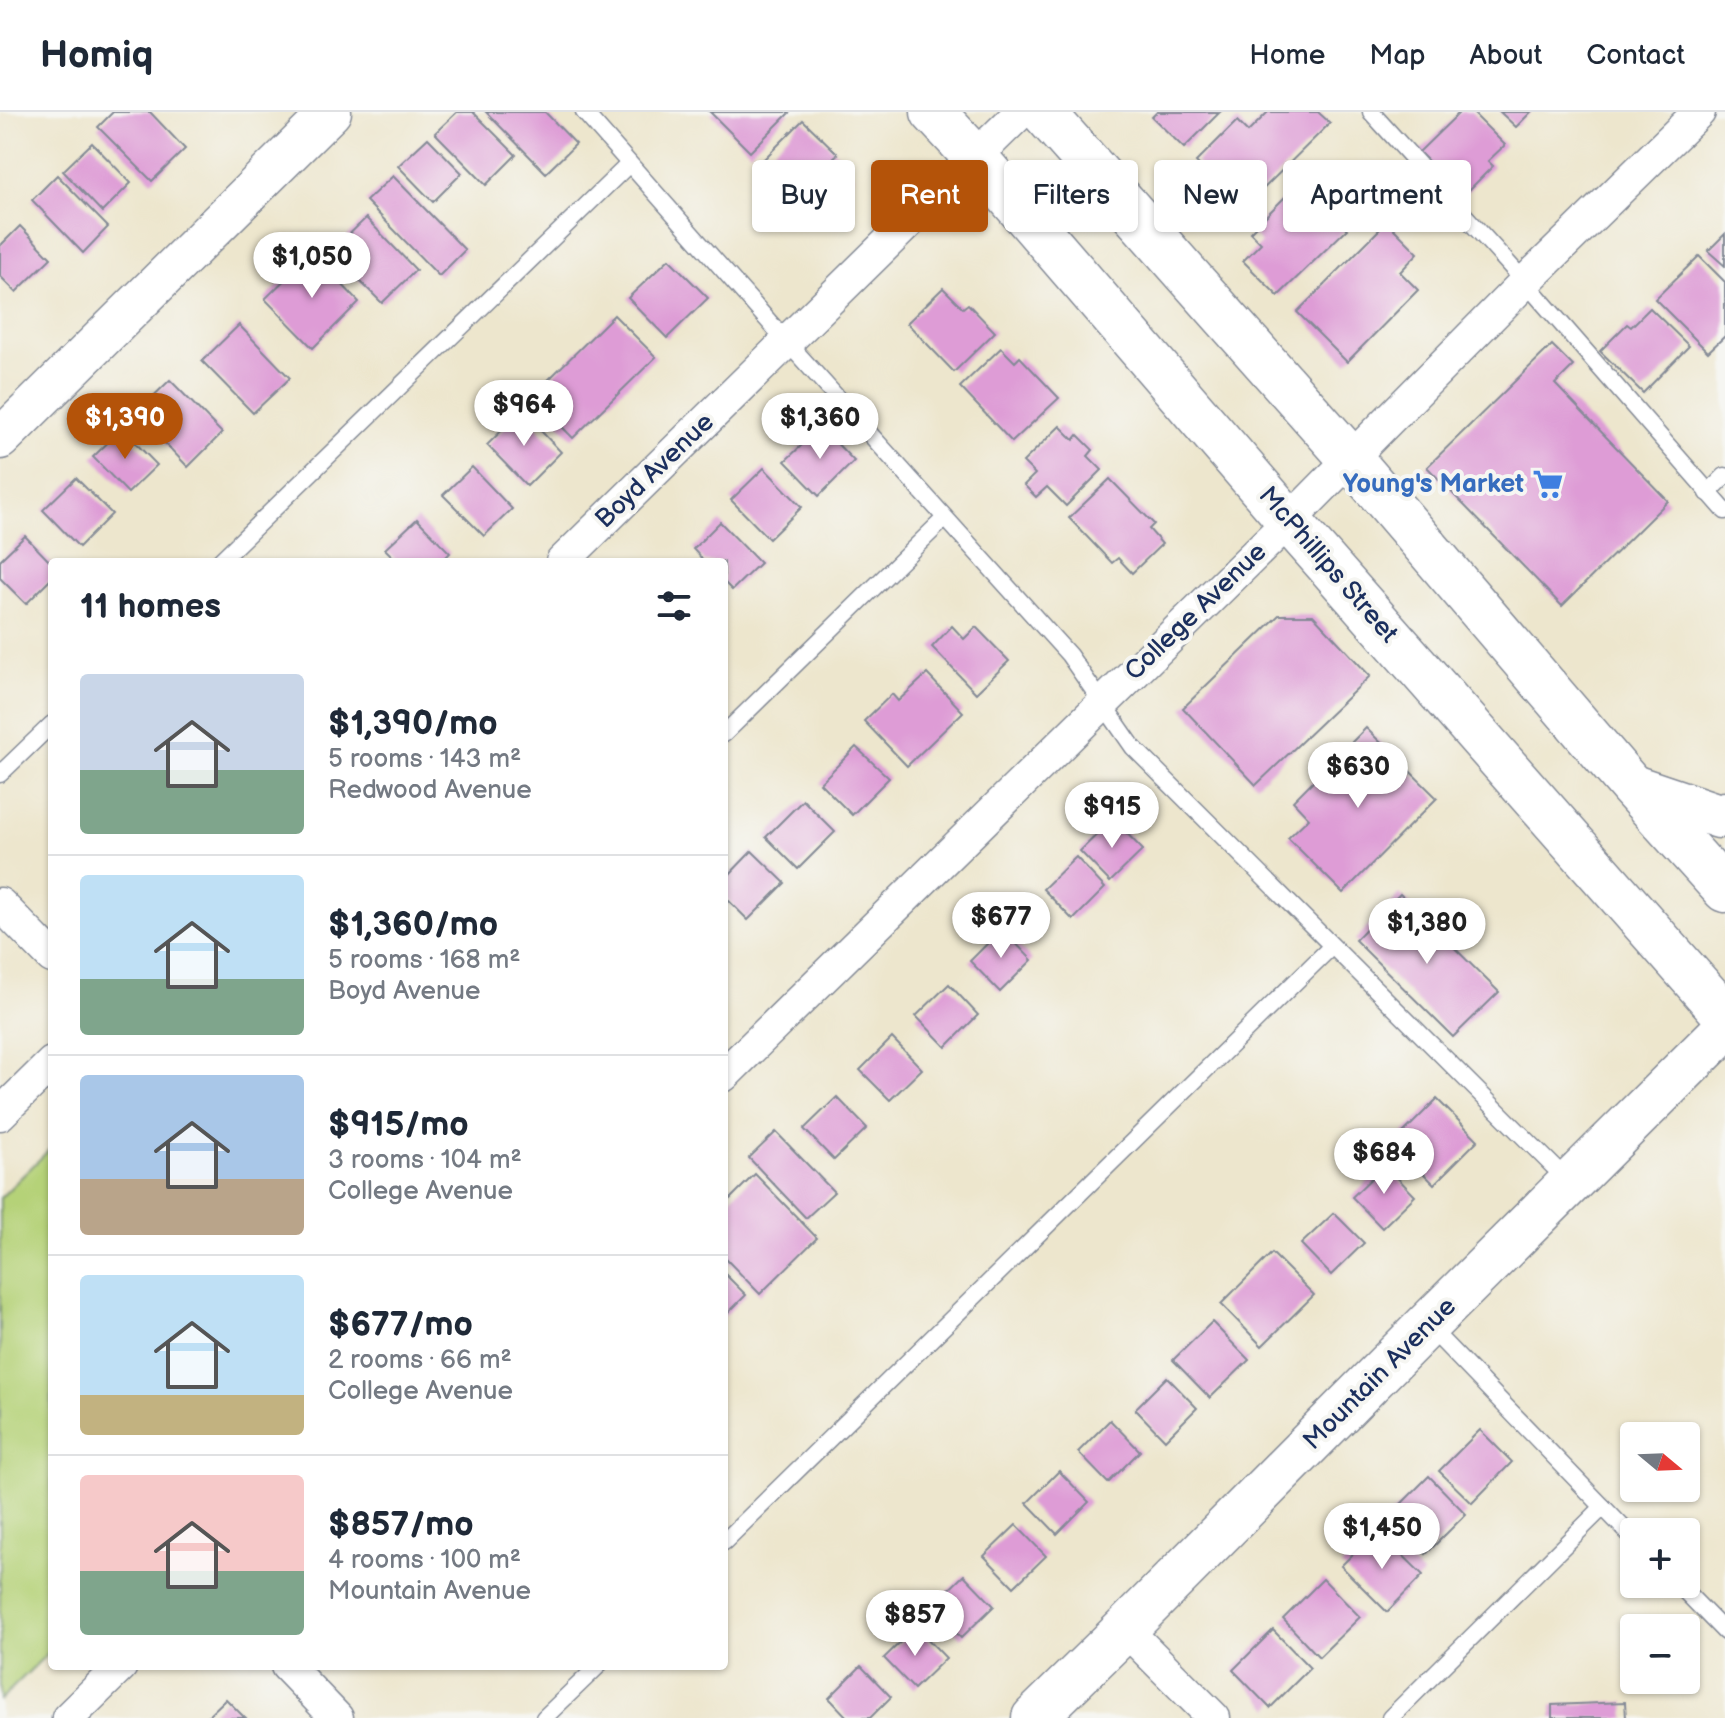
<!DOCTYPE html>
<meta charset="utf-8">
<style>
body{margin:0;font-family:"Balsamiq Sans",sans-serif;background:#f6f6f7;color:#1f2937;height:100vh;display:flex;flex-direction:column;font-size:30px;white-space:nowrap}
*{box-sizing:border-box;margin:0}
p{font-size:26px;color:#747a83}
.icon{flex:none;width:44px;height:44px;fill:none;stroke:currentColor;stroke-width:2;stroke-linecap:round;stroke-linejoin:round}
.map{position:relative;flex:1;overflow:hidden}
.panel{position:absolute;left:48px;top:446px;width:680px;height:1112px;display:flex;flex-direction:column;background:#fff;border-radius:8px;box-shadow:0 2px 6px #0004}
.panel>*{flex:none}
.top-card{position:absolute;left:752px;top:48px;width:760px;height:72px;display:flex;gap:16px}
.needle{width:52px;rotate:109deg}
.tools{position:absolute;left:1620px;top:1310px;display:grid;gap:16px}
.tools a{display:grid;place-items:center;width:80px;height:80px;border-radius:8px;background:#fff;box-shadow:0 2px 6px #0004;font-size:40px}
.price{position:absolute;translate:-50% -68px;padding:0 18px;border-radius:28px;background:#fff;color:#222;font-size:26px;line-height:52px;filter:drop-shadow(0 2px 4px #0008)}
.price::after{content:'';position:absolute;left:50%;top:48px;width:24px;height:18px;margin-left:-12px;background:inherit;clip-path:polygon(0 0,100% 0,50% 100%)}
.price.current{background:#b45309;color:#fff}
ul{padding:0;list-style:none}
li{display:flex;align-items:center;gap:24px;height:200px;padding:0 32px}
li+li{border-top:2px solid #e0e1e3}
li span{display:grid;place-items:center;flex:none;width:224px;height:160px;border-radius:8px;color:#555}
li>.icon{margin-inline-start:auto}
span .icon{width:96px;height:96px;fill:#fffc;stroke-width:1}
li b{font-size:34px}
h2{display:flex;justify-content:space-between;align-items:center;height:96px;padding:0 32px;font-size:34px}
.tag{padding:0 28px;border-radius:8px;background:#fff;box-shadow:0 2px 6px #0004;font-size:28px;line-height:72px}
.tag.current{background:#b45309;color:#fff}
header{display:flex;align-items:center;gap:48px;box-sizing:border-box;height:112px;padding:0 40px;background:#fff;border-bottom:2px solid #e0e1e3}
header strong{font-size:38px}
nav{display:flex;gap:44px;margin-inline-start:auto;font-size:28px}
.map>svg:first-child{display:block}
.green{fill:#b5d278;stroke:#68806b;stroke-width:2}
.building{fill:#de9cd6}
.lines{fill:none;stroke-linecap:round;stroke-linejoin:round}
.service-casing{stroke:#848a96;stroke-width:19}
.minor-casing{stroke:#848a96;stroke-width:35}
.tertiary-casing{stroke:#848a96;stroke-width:43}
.secondary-casing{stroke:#848a96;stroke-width:47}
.primary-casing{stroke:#848a96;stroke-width:47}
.service{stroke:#fff;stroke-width:16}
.minor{stroke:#fff;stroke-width:32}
.tertiary{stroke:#fff;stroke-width:40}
.secondary{stroke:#fff;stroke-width:44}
.primary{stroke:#fff;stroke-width:44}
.labels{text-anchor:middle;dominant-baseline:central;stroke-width:8;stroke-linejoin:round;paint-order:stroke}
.street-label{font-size:26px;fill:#1b2f5e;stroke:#f6f6f2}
.shop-label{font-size:26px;font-weight:bold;fill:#366cbe;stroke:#f6f6f2;text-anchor:end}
</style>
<header>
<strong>Homiq</strong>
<nav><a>Home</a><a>Map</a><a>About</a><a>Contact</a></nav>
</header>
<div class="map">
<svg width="1725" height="1606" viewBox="0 0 1725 1606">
<rect width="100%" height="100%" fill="#f6f6f2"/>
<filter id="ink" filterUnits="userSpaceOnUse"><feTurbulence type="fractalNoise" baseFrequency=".0125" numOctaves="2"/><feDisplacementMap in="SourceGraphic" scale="16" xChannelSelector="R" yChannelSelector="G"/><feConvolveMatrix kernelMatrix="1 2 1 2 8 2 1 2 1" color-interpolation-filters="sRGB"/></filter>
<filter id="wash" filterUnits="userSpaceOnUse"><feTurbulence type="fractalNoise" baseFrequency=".006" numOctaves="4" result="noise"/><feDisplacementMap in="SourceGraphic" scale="32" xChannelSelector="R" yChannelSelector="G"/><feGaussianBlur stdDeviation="1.8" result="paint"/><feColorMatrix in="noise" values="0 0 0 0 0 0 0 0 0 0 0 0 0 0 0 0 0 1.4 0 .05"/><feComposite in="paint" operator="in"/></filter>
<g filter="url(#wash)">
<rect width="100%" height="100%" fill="#ede6cd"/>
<!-- green -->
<polygon class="green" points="52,1035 52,1537 0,1588 0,1086"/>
<g id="blocks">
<!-- building -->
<g class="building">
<polygon points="113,0 150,0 185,37 152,69 98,15"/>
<polygon points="457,0 473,0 516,43 486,73 435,21"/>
<polygon points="486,0 545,0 576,32 546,61"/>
<polygon points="710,0 790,0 750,40"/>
<polygon points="1157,0 1220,0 1184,36 1152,5"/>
<polygon points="1268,0 1318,0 1330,11 1242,98 1196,50 1237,9 1248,20"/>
<polygon points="1460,0 1472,0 1505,33 1488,49 1493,54 1463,84 1419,40"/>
<polygon points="1500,0 1531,0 1516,15"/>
<polygon points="803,8 838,42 834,45 854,65 815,105 760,51"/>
<polygon points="428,26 462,61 433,90 398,54"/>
<polygon points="92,31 131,71 102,100 63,59"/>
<polygon points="57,63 108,115 83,141 32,88"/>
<polygon points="393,64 465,138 439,164 366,89"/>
<polygon points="1300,70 1347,117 1278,184 1243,149 1261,131 1250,120"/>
<polygon points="366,106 416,158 382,191 331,140"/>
<polygon points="1387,110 1418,141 1400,160 1418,178 1347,250 1297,200"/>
<polygon points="20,114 51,146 16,180 0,164 0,134"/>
<polygon points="1725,122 1725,154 1708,139"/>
<polygon points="312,141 359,190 313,236 265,187"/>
<polygon points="1699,144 1725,170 1725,224 1708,240 1655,187"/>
<polygon points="669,147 708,186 667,226 628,186"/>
<polygon points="943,176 963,196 968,192 995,220 954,260 907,211"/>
<polygon points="1650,196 1689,234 1643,281 1600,239 1627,212 1631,215"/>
<polygon points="614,203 656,245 573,326 532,284"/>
<polygon points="239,213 290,266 253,301 202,249"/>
<polygon points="1552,233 1573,254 1555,272 1668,389 1562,494 1427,355"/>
<polygon points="1001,236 1015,250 1020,245 1059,286 1012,330 960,275"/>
<polygon points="170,268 222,321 188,355 136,301"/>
<polygon points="522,299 561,340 527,374 487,333"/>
<polygon points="1060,314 1074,328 1078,323 1093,338 1088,344 1102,358 1066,394 1047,375 1036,385 1024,373 1035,362 1023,350"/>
<polygon points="821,315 854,349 819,384 785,349"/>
<polygon points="122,317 157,353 128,381 93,345"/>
<polygon points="472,355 512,397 484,424 443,383"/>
<polygon points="764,356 802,395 769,427 731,388"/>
<polygon points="76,366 112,402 79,435 43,398"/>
<polygon points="1110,367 1154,412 1149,417 1162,432 1132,461 1118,446 1112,451 1069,406"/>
<polygon points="417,407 450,441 441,450 398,450 385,437"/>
<polygon points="720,410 760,451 732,478 724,470 724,450 705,450 693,437"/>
<polygon points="25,424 52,452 52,466 26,492 0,466 0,448"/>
<polygon points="1279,503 1313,503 1370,564 1256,673 1183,596"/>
<polygon points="952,514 964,527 976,515 1009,549 976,581 932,535"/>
<polygon points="927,562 963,600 907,654 864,609 892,582 898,589"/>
<polygon points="1366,616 1437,686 1343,781 1288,726 1309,706 1293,689"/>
<polygon points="856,635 889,666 852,703 820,671"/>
<polygon points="803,688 835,720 798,757 766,725"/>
<polygon points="1113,707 1143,738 1110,770 1080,739"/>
<polygon points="752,739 785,771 748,808 724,784 724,768"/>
<polygon points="1076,745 1105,776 1073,808 1043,777"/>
<polygon points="1400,782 1499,880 1453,925 1355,828"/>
<polygon points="1002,817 1032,848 1000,880 970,849"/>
<polygon points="949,872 978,903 946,935 916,904"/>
<polygon points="892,926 922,957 890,988 860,958"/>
<polygon points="837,985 867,1016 834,1048 804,1017"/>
<polygon points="1437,987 1478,1028 1434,1072 1393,1031"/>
<polygon points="776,1020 834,1080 806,1106 749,1046"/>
<polygon points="1385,1053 1415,1084 1382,1116 1352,1085"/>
<polygon points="755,1062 817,1126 760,1182 724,1145 724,1093"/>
<polygon points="1334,1101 1364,1131 1331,1163 1301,1132"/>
<polygon points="1272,1141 1314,1183 1262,1234 1221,1192"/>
<polygon points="724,1161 746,1183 724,1205"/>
<polygon points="1212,1210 1249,1248 1210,1286 1173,1248"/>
<polygon points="1167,1265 1197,1296 1165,1328 1135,1297"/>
<polygon points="1110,1308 1140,1339 1108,1371 1078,1340"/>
<polygon points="1480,1318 1512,1350 1472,1391 1439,1359"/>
<polygon points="1059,1359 1089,1390 1057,1422 1027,1391"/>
<polygon points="1429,1364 1466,1402 1426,1442 1389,1404"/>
<polygon points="1016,1413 1046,1444 1014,1475 984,1444"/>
<polygon points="1377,1418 1423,1463 1387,1500 1341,1454"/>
<polygon points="964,1463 994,1494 961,1526 931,1495"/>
<polygon points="1323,1467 1360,1505 1319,1545 1283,1507"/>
<polygon points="916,1515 946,1546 914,1577 884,1546"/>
<polygon points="1273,1518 1310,1556 1270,1596 1233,1558"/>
<polygon points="861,1554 891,1585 870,1606 848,1606 829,1586"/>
<polygon points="226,1587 245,1606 206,1606"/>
<polygon points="1625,1590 1626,1606 1552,1606 1552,1593"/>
</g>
</g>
</g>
<g filter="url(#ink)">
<use href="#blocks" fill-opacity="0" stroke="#848a96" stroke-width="2"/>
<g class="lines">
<!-- service casing -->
<g class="service-casing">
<g id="service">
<polyline points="584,0 787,230 1069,543 1133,635 1568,1069"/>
<polyline points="1371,0 1525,170 1725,399"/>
<polyline points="1708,381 1725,364"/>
<polyline points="219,450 629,52"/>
<polyline points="724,622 945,406"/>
<polyline points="0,662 52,612"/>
<polyline points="1428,1214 1634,1427"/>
<polyline points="724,1430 1332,834"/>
<polyline points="1678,1472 1725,1520"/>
<polyline points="544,1606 598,1554"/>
<polyline points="1390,1606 1603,1395"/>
</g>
</g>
<!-- minor casing -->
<g class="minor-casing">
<g id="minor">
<polyline points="562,450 1021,0"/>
<polyline points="0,792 52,845"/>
<polyline points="724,963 1289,409 1525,170 1699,0"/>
<polyline points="0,1002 52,951"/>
<polyline points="1125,1517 1214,1606"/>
<polyline points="287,1554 337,1606"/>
<polyline points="68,1606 121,1554"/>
</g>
</g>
<!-- tertiary casing -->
<g class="tertiary-casing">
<polyline id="tertiary" points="0,327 331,0"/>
</g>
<!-- secondary casing -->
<g class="secondary-casing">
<polyline id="secondary" points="1034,1606 1125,1517 1427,1213 1725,917"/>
</g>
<!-- primary casing -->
<g class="primary-casing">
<g id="primary">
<polyline points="933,0 975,45 1289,409 1725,903"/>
<polyline points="1043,0 1350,346 1631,674 1725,778"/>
<polyline points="1636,676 1719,704 1725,702"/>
</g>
</g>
<!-- service -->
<use href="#service" class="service"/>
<!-- minor -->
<use href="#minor" class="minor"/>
<!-- tertiary -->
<use href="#tertiary" class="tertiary"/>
<!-- secondary -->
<use href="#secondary" class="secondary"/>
<!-- primary -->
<use href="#primary" class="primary"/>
</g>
</g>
<!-- icons -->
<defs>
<g id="supermarket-bare" transform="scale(2.4)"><path d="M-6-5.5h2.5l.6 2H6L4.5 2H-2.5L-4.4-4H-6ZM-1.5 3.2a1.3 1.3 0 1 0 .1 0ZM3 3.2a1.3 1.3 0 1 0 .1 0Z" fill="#3f7fe0" stroke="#f6f6f2" stroke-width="2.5" paint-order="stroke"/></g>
</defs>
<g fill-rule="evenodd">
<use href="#supermarket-bare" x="1548" y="372"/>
</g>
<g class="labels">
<!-- street labels -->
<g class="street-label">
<text transform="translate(655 359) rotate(-44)">Boyd Avenue</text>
<text transform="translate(1328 453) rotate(49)">McPhillips Street</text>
<text transform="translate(1196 500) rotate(-44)">College Avenue</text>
<text transform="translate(1380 1262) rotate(-45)">Mountain Avenue</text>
</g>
<!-- shop labels -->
<g class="shop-label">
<text x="1524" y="372">Young's Market</text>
</g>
</g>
</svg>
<div class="tools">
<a><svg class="needle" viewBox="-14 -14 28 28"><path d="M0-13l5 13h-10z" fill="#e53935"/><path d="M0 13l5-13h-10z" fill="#747a83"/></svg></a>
<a>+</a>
<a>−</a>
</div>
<b class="price" style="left:312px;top:188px">$1,050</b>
<b class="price" style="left:524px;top:336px">$964</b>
<b class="price current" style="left:125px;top:349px">$1,390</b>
<b class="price" style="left:820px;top:349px">$1,360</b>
<b class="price" style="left:1358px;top:698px">$630</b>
<b class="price" style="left:1112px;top:738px">$915</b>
<b class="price" style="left:1001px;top:848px">$677</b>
<b class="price" style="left:1427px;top:854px">$1,380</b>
<b class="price" style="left:1384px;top:1084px">$684</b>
<b class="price" style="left:1382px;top:1459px">$1,450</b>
<b class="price" style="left:915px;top:1546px">$857</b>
<div class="top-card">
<a class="tag">Buy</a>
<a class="tag current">Rent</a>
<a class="tag">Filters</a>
<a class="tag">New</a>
<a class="tag">Apartment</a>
</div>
<section class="panel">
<h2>11 homes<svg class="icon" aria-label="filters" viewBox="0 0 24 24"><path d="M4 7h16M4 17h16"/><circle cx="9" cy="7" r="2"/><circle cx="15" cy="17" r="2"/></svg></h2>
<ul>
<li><span style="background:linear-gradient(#c9d6e8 60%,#7fa58c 0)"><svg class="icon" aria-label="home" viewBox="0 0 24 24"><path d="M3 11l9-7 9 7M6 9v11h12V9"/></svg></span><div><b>$1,390/mo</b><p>5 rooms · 143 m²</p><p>Redwood Avenue</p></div></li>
<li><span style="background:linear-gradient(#bfe0f5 65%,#7fa58c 0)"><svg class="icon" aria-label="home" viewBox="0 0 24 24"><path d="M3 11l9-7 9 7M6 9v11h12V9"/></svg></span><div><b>$1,360/mo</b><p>5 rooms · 168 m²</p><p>Boyd Avenue</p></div></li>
<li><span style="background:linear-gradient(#a9c7e8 65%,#b9a48a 0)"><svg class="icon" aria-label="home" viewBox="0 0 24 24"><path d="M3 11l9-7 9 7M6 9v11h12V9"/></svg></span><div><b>$915/mo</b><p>3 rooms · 104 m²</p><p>College Avenue</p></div></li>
<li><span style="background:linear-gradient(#bfe0f5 75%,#c2b280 0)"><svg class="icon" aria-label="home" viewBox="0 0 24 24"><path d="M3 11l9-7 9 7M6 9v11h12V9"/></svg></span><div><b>$677/mo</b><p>2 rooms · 66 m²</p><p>College Avenue</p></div></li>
<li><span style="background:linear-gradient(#f6c9c9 60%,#7fa58c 0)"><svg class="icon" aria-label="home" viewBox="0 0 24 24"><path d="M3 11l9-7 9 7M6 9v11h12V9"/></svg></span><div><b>$857/mo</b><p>4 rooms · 100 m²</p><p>Mountain Avenue</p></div></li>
</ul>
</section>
</div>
